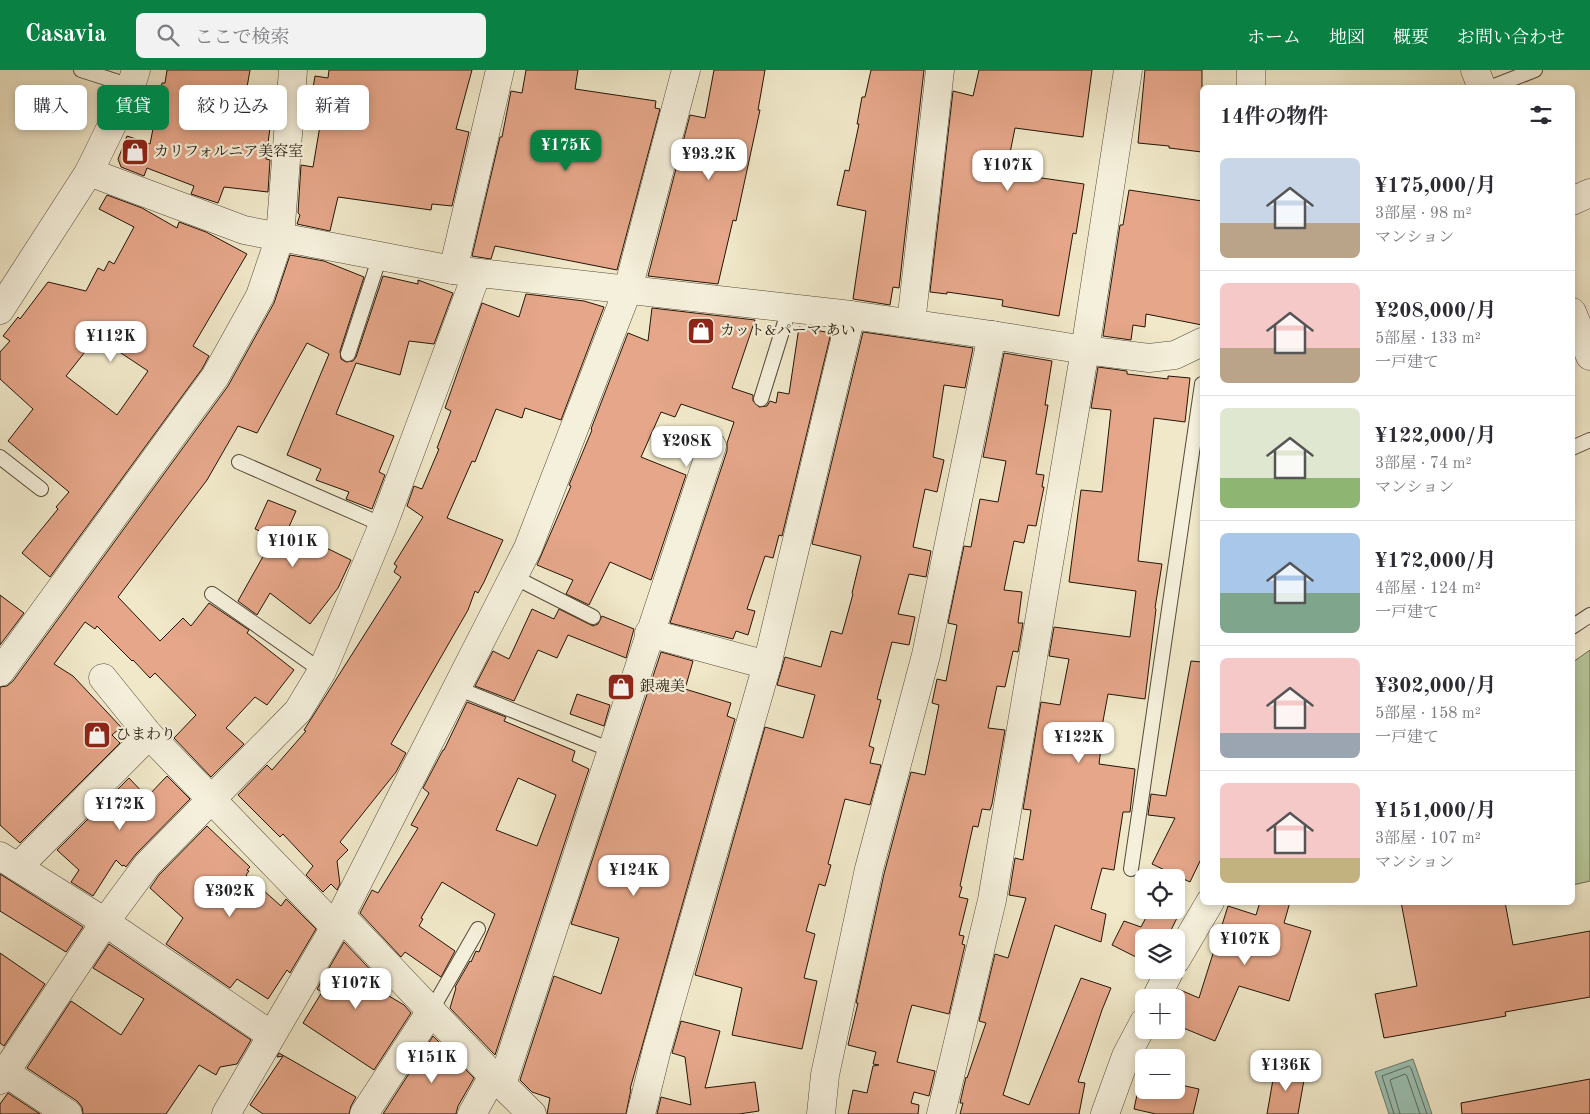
<!DOCTYPE html>
<html lang="ja">
<meta charset="utf-8">
<style>
body{margin:0;font-family:"Old Standard TT","Noto Serif JP",serif;background:#f2f2f3;color:#2b2b33;height:100vh;display:flex;flex-direction:column;font-size:19px;white-space:nowrap}
*{box-sizing:border-box;margin:0}
p{font-size:16px;color:#7c7c81}
.icon{flex:none;width:28px;height:28px;fill:none;stroke:currentColor;stroke-width:2;stroke-linecap:round;stroke-linejoin:round}
.map{position:relative;flex:1;overflow:hidden}
.side{position:absolute;left:1200px;top:15px;width:375px;height:820px;display:flex;flex-direction:column;background:#fff;border-radius:8px;box-shadow:0 2px 8px #0003}
.side>*{flex:none}
.top-card{position:absolute;left:15px;top:15px;width:475px;height:45px;display:flex;gap:10px}
.buttons{position:absolute;left:1135px;top:799px;display:grid;gap:10px}
.buttons a{display:grid;place-items:center;width:50px;height:50px;border-radius:8px;background:#fff;box-shadow:0 2px 8px #0003;font-size:25px}
.price{position:absolute;translate:-50% -42px;padding:0 11px;border-radius:10px;background:#fff;color:#222;font-size:16px;line-height:32px;filter:drop-shadow(0 1px 2px #0008)}
.price::after{content:'';position:absolute;left:50%;top:30px;width:15px;height:11px;margin-left:-8px;background:inherit;clip-path:polygon(0 0,100% 0,50% 100%)}
.price.selected{background:#0b8043;color:#fff}
ul{padding:0;list-style:none}
li{display:flex;align-items:center;gap:15px;height:125px;padding:0 20px}
li+li{border-top:1px solid #e1e1e2}
li span{display:grid;place-items:center;flex:none;width:140px;height:100px;border-radius:8px;color:#555}
li>.icon{margin-inline-start:auto}
span .icon{width:60px;height:60px;fill:#fffc;stroke-width:1}
li b{font-size:21px}
h2{display:flex;justify-content:space-between;align-items:center;height:60px;padding:0 20px;font-size:21px}
.tag{padding:0 18px;border-radius:8px;background:#fff;box-shadow:0 2px 8px #0003;font-size:18px;line-height:45px}
.tag.selected{background:#0b8043;color:#fff}
header{display:flex;align-items:center;gap:30px;box-sizing:border-box;height:70px;padding:0 25px;background:#0b8043;color:#fff}
header strong{font-size:24px}
nav{display:flex;gap:28px;margin-inline-start:auto;font-size:18px}
.search{width:350px;height:45px;background:#f2f2f3;display:flex;align-items:center;gap:12px;box-sizing:border-box;padding:0 18px;border-radius:8px;color:#7c7c81;font-size:19px}
.map>svg:first-child{display:block}
.green{fill:#b6c699;stroke:#6c6e50}
.water{fill:#9bc0b2;stroke:#6b7c6e}
.lines{fill:none;stroke-linecap:round;stroke-linejoin:round}
.shore{stroke:#5f6b5c;stroke-width:1}
.building{fill:#e5a689;stroke:#231607;fill-rule:evenodd}
.service-casing{stroke:#564a38;stroke-width:16}
.minor-casing{stroke:#564a38;stroke-width:29}
.service{stroke:#f5f0dc;stroke-width:14}
.minor{stroke:#f5f0dc;stroke-width:28}
.labels{text-anchor:middle;dominant-baseline:central;stroke-width:4.5;stroke-linejoin:round;paint-order:stroke}
.poi-label{font-size:15px;fill:#231607;stroke:#f5f0dc;text-anchor:start}
</style>
<header>
<strong>Casavia</strong>
<div class="search"><svg class="icon" aria-label="search" viewBox="0 0 24 24"><circle cx="10" cy="10" r="6"/><path d="M15 15l6 6"/></svg>ここで検索</div>
<nav><a>ホーム</a><a>地図</a><a>概要</a><a>お問い合わせ</a></nav>
</header>
<div class="map">
<svg width="1590" height="1044" viewBox="0 0 1590 1044">
<rect width="100%" height="100%" fill="#f0e8c9"/>
<filter id="stains"><feTurbulence type="fractalNoise" baseFrequency=".004" numOctaves="4"/><feColorMatrix values="0 0 0 0 .2 0 0 0 0 .09 0 0 0 0 .02 0 0 0 .5 -.17"/></filter>
<radialGradient id="worn" r=".72"><stop offset=".6" stop-color="#630" stop-opacity="0"/><stop offset="1" stop-color="#630" stop-opacity=".3"/></radialGradient>
<!-- green -->
<polygon class="green" points="1590,580 1590,811 1573,815 1573,592"/>
<!-- water -->
<polygon class="water" points="1413,989 1432,1044 1389,1044 1375,1002"/>
<g class="lines">
<!-- shore -->
<g class="shore">
<polyline points="1394,1044 1382,1006 1409,996 1411,998 1427,1044"/>
<polyline points="1400,1044 1390,1010 1405,1004 1407,1006 1420,1044"/>
</g>
</g>
<!-- building -->
<g class="building">
<polygon points="167,0 250,0 246,23 274,26 266,89 270,90 268,122 224,117 218,133 191,124 194,116 147,98 144,106 121,97 118,89 127,66 150,74 162,13 165,13"/>
<polygon points="329,0 472,0 456,59 469,62 452,136 432,134 431,140 338,127 330,161 297,154 300,145 298,143 301,95 313,97 323,38 310,36 315,6 328,8"/>
<polygon points="526,0 578,0 575,19 656,31 655,38 660,39 617,200 495,176 491,189 472,186 500,67 502,67 511,21 522,23"/>
<polygon points="714,0 765,0 758,40 760,40 736,151 733,150 718,214 648,206 690,45 705,48"/>
<polygon points="871,0 924,0 899,218 893,217 890,235 853,229 866,141 837,135 845,100 849,101 859,54 857,54 862,27 865,27"/>
<polygon points="979,0 1092,0 1083,67 1015,58 1006,103 1084,114 1076,164 1073,163 1059,246 1002,236 1003,230 947,222 947,224 930,222 953,21 973,26"/>
<polygon points="1145,0 1202,0 1202,82 1169,78 1169,76 1138,73"/>
<polygon points="1129,120 1202,131 1202,255 1146,244 1145,257 1133,255 1131,270 1103,266 1120,155 1123,155"/>
<path d="M107,125L142,138L177,158L179,152L206,162L247,184L193,276L209,286L202,299L50,507L22,483L58,439L56,437L69,422L8,371L33,339L0,309V282L10,271L3,266L18,247L20,249L48,212L86,221L98,198L104,201L109,191L114,194L134,157L99,139ZM92,273L101,280L106,273L148,301L117,345L66,306Z"/>
<polygon points="290,185 324,191 364,207 340,281 341,289 346,292 353,291 356,287 383,206 418,214 418,210 453,223 434,274 409,271 400,305 356,293 336,344 394,366 379,402 385,405 372,439 346,429 349,422 316,410 321,399 287,385 329,284 307,273 257,363 238,356 207,410 118,527 160,571 183,548 191,556 209,533 249,560 247,563 294,600 267,635 255,627 226,658 244,674 211,707 174,668 196,645 155,603 150,608 133,590 132,591 97,556 95,559 85,552 54,594 73,606 121,657 112,665 120,673 20,773 0,755 0,617 7,616 13,611 228,316 274,233"/>
<polygon points="526,224 584,231 604,237 561,350 525,338 522,348 496,339 475,392 472,391 447,448 503,470 484,512 478,523 475,521 468,540 391,674 406,683 396,702 340,772 348,780 337,791 340,814 337,820 331,814 323,822 306,805 313,796 283,764 280,767 238,725 267,695 272,700 306,661 304,660 401,507 394,502 397,496 394,494 423,447 407,436 414,416 422,419 439,379 437,378 451,341 445,338 482,233 519,247"/>
<polygon points="652,238 755,250 732,318 753,325 753,331 759,337 767,336 770,331 776,333 778,322 789,324 799,257 831,263 782,466 779,465 773,488 765,486 747,539 755,541 748,565 736,561 733,569 670,553 727,381 727,373 734,352 681,334 675,347 661,342 641,387 686,405 651,510 610,492 589,535 566,524 573,510 537,495 571,416 569,415 592,360 591,359 628,263 648,271"/>
<polygon points="863,262 973,278 965,318 944,315 933,387 944,390 937,422 925,419 913,477 931,481 926,507 909,504 898,544 915,547 909,575 892,572 877,629 881,630 869,676 874,678 870,693 881,695 870,735 845,729 828,794 831,795 825,816 819,814 806,861 815,864 804,908 817,911 802,979 732,965 742,918 695,905 765,657 803,668 815,625 777,615 785,587 821,597 831,561 842,564 853,524 852,523 861,486 812,474"/>
<polygon points="1004,283 1052,291 1045,335 1048,335 1036,404 1044,405 1042,417 1044,417 1036,456 1028,455 1024,473 1014,471 1004,520 1022,522 1018,553 1023,553 1018,582 1013,581 1005,617 997,616 988,658 1005,660 992,734 990,740 982,739 978,757 973,756 960,816 962,817 959,827 968,829 959,865 964,866 962,874 965,875 949,944 912,935 909,945 897,992 935,1001 929,1026 914,1022 911,1033 919,1035 918,1044 848,1044 853,1020 867,1023 873,996 879,995 873,994 876,982 848,975 858,933 856,933 884,804 911,702 925,705 939,635 932,633 937,609 946,611 957,555 948,553 964,476 971,477 980,429 998,432 1006,391 983,387"/>
<polygon points="1098,297 1127,301 1127,304 1168,309 1168,306 1190,308 1185,352 1154,348 1138,491 1162,494 1155,538 1156,539 1145,629 1108,624 1098,678 1101,678 1099,694 1135,699 1130,742 1123,742 1114,800 1102,798 1091,839 1106,844 1101,872 1055,855 1003,1025 1029,1035 1081,908 1111,918 1102,940 1078,1012 1085,1013 1079,1044 960,1044 963,1033 960,1033 966,1007 967,1008 986,953 979,951 995,884 1008,888 1026,828 1009,825 1015,788 1023,790 1031,740 1023,739 1041,632 1060,635 1069,589 1049,586 1054,557 1130,567 1136,521 1069,512 1081,420 1102,422 1111,340 1091,338"/>
<polygon points="268,430 296,441 288,459 351,490 338,518 310,554 270,523 257,545 238,531 274,467 255,459"/>
<polygon points="0,525 24,543 0,575"/>
<polygon points="532,539 554,549 559,539 593,556 598,554 602,546 634,559 626,588 568,565 557,588 538,580 514,631 475,616 493,581 509,589"/>
<polygon points="661,582 693,591 685,619 731,633 727,646 735,649 630,1019 631,1019 626,1044 547,1044 550,1028 532,1022 520,1010 554,906 601,924 619,868 571,854"/>
<polygon points="1191,591 1202,592 1202,787 1190,812 1152,794 1175,748 1148,745 1151,724 1166,726"/>
<polygon points="577,624 610,635 604,656 570,644"/>
<path d="M467,632L506,647L504,651L575,681L572,691L589,699L495,985L450,938L456,918L455,917L470,891L471,892L476,881L479,882L495,844L442,812L421,848L423,849L419,856L455,881L441,907L405,882L401,887L360,843L372,820L378,823L418,758L411,755L429,723L423,718L443,680H444ZM518,708L556,725L537,776L496,760Z"/>
<polygon points="167,706 190,729 136,784 126,797 124,795 122,796 116,790 93,826 71,812 79,800 57,780 129,708 147,727"/>
<polygon points="207,756 250,797 247,800 249,801 246,805 281,836 286,829 316,859 290,903 287,900 268,929 237,909 230,918 166,874 183,848 150,818 159,805"/>
<polygon points="0,804 83,857 66,882 0,841"/>
<polygon points="1260,832 1290,832 1284,853 1311,861 1289,931 1239,916 1215,971 1176,955 1176,922 1178,919 1199,928 1228,836 1256,845"/>
<polygon points="1401,832 1505,832 1513,875 1590,861 1590,927 1505,942 1506,946 1384,968 1375,924 1417,916"/>
<polygon points="1150,840 1181,840 1167,868 1144,868 1144,891 1112,875 1124,851 1141,857"/>
<polygon points="344,872 384,914 379,920 404,935 411,943 374,1000 303,953 322,922 317,919"/>
<polygon points="109,874 251,970 237,994 220,997 216,1005 199,995 166,1044 83,1044 82,1037 77,1031 27,998 71,931 121,965 144,929 93,898"/>
<polygon points="0,883 45,914 4,976 0,973"/>
<polygon points="681,951 720,961 705,1018 755,1012 759,1041 739,1044 657,1044 661,1027 691,1035 685,987 672,983"/>
<polygon points="433,966 474,1008 458,1036 456,1044 383,1044"/>
<polygon points="279,983 356,1027 351,1036 349,1044 263,1044 250,1035 283,986 277,987"/>
<polygon points="1275,998 1305,1004 1298,1044 1267,1044"/>
<polygon points="1141,1006 1144,1007 1144,1020 1176,1020 1176,1014 1199,1019 1193,1044 1156,1044 1134,1039"/>
<polygon points="1590,1009 1590,1044 1462,1044 1461,1033"/>
<polygon points="8,1023 40,1044 0,1044 0,1034"/>
</g>
<g class="lines">
<!-- service casing -->
<g class="service-casing">
<g id="service">
<polyline points="81,0 131,16"/>
<polyline points="1489,18 1535,0"/>
<polyline points="348,284 380,186"/>
<polyline points="761,329 789,239"/>
<polyline points="1572,378 1590,370"/>
<polyline points="0,387 41,419"/>
<polyline points="239,392 383,455"/>
<polyline points="514,507 593,547"/>
<polyline points="212,524 322,601"/>
<polyline points="1572,557 1590,545"/>
<polyline points="457,618 611,680"/>
<polyline points="1131,799 1202,314"/>
<polyline points="431,941 478,859"/>
</g>
</g>
<!-- minor casing -->
<g class="minor-casing">
<g id="minor">
<polyline points="1475,0 1482,18"/>
<polyline points="1251,18 1251,0"/>
<polyline points="89,102 244,160 453,200 851,245 992,265 1085,280 1149,288 1175,285 1202,272"/>
<polyline points="1572,131 1590,123"/>
<polyline points="453,200 500,0"/>
<polyline points="0,240 89,102 131,16 136,0"/>
<polyline points="1572,242 1590,286"/>
<polyline points="911,253 940,0"/>
<polyline points="649,563 767,595"/>
<polyline points="0,602 215,307 260,226 280,167 293,0"/>
<polyline points="103,608 149,665 335,857"/>
<polyline points="0,786 105,852 271,965"/>
<polyline points="18,797 149,665"/>
<polyline points="341,846 493,1006 532,1044"/>
<polyline points="1176,890 1210,832"/>
<polyline points="1156,928 1170,900"/>
<polyline points="0,999 68,1044"/>
<polyline points="0,1010 105,852 147,795 298,641 322,601 383,455 477,203"/>
<polyline points="502,1014 712,376"/>
<polyline points="226,1044 335,857 528,478 628,219 686,0"/>
<polyline points="364,1044 431,941"/>
<polyline points="472,1044 493,1006"/>
<polyline points="641,1044 657,979 767,595 851,245"/>
<polyline points="821,1044 825,1005 869,799 926,585 992,265"/>
<polyline points="941,1044 992,830 1085,280 1128,0"/>
<polyline points="1105,1044 1126,986 1144,952"/>
</g>
</g>
<!-- service -->
<use href="#service" class="service"/>
<!-- minor -->
<use href="#minor" class="minor"/>
</g>
<!-- icons -->
<defs>
<g id="shop-square" transform="scale(1.4375)"><rect x="-9" y="-9" width="18" height="18" rx="4" fill="#8f2418" stroke="#f5f0dc"/><path d="M-5-2.5h2.3a2.7 3.5 0 0 1 5.4 0H5L5.5 6h-11ZM-1.5-2.5h3a1.5 2.3 0 0 0-3 0Z" fill="#fff"/></g>
</defs>
<g fill-rule="evenodd">
<use href="#shop-square" x="135" y="82"/>
<use href="#shop-square" x="701" y="261"/>
<use href="#shop-square" x="621" y="617"/>
<use href="#shop-square" x="97" y="665"/>
</g>
<g class="labels">
<!-- poi labels -->
<g class="poi-label">
<text x="154" y="82">カリフォルニア美容室</text>
<text x="720" y="261">カット&amp;パーマ あい</text>
<text x="640" y="617">銀魂美</text>
<text x="116" y="665">ひまわり</text>
</g>
</g>
<rect width="100%" height="100%" filter="url(#stains)"/>
<rect width="100%" height="100%" fill="url(#worn)"/>
</svg>
<div class="buttons">
<a><svg class="icon" aria-label="locate" viewBox="0 0 24 24"><circle cx="12" cy="12" r="6"/><path d="M12 2v4M12 18v4M2 12h4M18 12h4"/></svg></a>
<a><svg class="icon" aria-label="layers" viewBox="0 0 24 24"><path d="M12 4l9 5-9 5-9-5zM3 14l9 5 9-5"/></svg></a>
<a>+</a>
<a>−</a>
</div>
<b class="price selected" style="left:566px;top:102px">¥175K</b>
<b class="price" style="left:709px;top:111px">¥93.2K</b>
<b class="price" style="left:1008px;top:122px">¥107K</b>
<b class="price" style="left:111px;top:293px">¥112K</b>
<b class="price" style="left:687px;top:398px">¥208K</b>
<b class="price" style="left:293px;top:498px">¥101K</b>
<b class="price" style="left:1079px;top:694px">¥122K</b>
<b class="price" style="left:120px;top:761px">¥172K</b>
<b class="price" style="left:634px;top:827px">¥124K</b>
<b class="price" style="left:230px;top:848px">¥302K</b>
<b class="price" style="left:1245px;top:896px">¥107K</b>
<b class="price" style="left:356px;top:940px">¥107K</b>
<b class="price" style="left:432px;top:1014px">¥151K</b>
<b class="price" style="left:1286px;top:1022px">¥136K</b>
<div class="top-card">
<a class="tag">購入</a>
<a class="tag selected">賃貸</a>
<a class="tag">絞り込み</a>
<a class="tag">新着</a>
</div>
<section class="side">
<h2>14件の物件<svg class="icon" aria-label="filters" viewBox="0 0 24 24"><path d="M4 7h16M4 17h16"/><circle cx="9" cy="7" r="2"/><circle cx="15" cy="17" r="2"/></svg></h2>
<ul>
<li><span style="background:linear-gradient(#c9d6e8 65%,#b9a48a 0)"><svg class="icon" aria-label="home" viewBox="0 0 24 24"><path d="M3 11l9-7 9 7M6 9v11h12V9"/></svg></span><div><b>¥175,000/月</b><p>3部屋 · 98 m²</p><p>マンション</p></div></li>
<li><span style="background:linear-gradient(#f6c9c9 65%,#b9a48a 0)"><svg class="icon" aria-label="home" viewBox="0 0 24 24"><path d="M3 11l9-7 9 7M6 9v11h12V9"/></svg></span><div><b>¥208,000/月</b><p>5部屋 · 133 m²</p><p>一戸建て</p></div></li>
<li><span style="background:linear-gradient(#dfe7d0 70%,#8fb573 0)"><svg class="icon" aria-label="home" viewBox="0 0 24 24"><path d="M3 11l9-7 9 7M6 9v11h12V9"/></svg></span><div><b>¥122,000/月</b><p>3部屋 · 74 m²</p><p>マンション</p></div></li>
<li><span style="background:linear-gradient(#a9c7e8 60%,#7fa58c 0)"><svg class="icon" aria-label="home" viewBox="0 0 24 24"><path d="M3 11l9-7 9 7M6 9v11h12V9"/></svg></span><div><b>¥172,000/月</b><p>4部屋 · 124 m²</p><p>一戸建て</p></div></li>
<li><span style="background:linear-gradient(#f6c9c9 75%,#9aa5b1 0)"><svg class="icon" aria-label="home" viewBox="0 0 24 24"><path d="M3 11l9-7 9 7M6 9v11h12V9"/></svg></span><div><b>¥302,000/月</b><p>5部屋 · 158 m²</p><p>一戸建て</p></div></li>
<li><span style="background:linear-gradient(#f6c9c9 75%,#c2b280 0)"><svg class="icon" aria-label="home" viewBox="0 0 24 24"><path d="M3 11l9-7 9 7M6 9v11h12V9"/></svg></span><div><b>¥151,000/月</b><p>3部屋 · 107 m²</p><p>マンション</p></div></li>
</ul>
</section>
</div>
